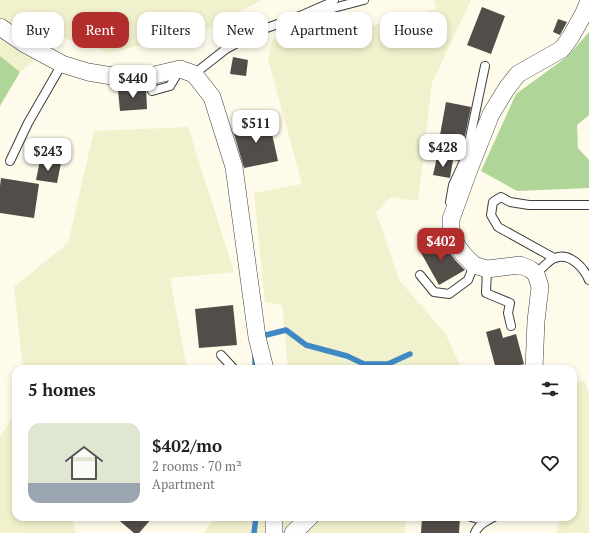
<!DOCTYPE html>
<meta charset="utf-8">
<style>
body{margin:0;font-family:"PT Serif",serif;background:#f6f6f6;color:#222;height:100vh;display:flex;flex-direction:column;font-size:15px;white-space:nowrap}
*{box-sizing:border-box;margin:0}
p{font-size:13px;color:#767676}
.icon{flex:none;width:22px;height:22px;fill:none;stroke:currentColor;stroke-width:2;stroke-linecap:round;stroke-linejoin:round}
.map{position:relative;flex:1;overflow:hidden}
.panel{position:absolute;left:12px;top:365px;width:565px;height:156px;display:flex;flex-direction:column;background:#fff;border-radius:12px;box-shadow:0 2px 6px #0003}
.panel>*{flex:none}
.banner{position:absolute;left:12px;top:12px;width:565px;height:36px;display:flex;gap:8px}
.price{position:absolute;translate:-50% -34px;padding:0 9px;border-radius:8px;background:#fff;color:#222;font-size:13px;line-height:26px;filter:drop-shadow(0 1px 2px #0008)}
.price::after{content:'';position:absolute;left:50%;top:24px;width:12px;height:9px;margin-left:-6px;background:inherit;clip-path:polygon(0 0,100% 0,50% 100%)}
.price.selected{background:#b22e2d;color:#fff}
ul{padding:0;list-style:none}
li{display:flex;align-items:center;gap:12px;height:100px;padding:0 16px}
li span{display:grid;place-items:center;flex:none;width:112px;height:80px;border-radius:12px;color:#555}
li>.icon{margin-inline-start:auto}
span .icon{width:48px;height:48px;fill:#fffc;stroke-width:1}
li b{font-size:17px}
h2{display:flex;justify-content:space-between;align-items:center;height:48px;padding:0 16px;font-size:17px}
.pill{padding:0 14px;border-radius:12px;background:#fff;box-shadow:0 2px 6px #0003;font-size:14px;line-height:36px}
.pill.selected{background:#b22e2d;color:#fff}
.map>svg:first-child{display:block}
.farmland{fill:#f2f1cd}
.forest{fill:#b0d598}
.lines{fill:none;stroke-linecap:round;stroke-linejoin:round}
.stream{stroke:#3e88c4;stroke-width:5.5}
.building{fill:#534d49}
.service-casing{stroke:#3e3e3e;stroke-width:10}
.minor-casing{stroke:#3e3e3e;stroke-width:18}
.service{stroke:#fff;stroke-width:8}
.minor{stroke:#fff;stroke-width:17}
</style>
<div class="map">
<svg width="589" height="533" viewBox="0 0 589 533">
<rect width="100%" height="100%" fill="#fefbeb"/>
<!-- farmland -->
<g class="farmland">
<polygon points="0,0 262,0 201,32 110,52 62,38 20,72 0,56"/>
<polygon points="434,0 471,0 432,83 418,201 391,197 376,212 399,280 445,333 462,369 288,369 282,305 265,302 254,193 302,184 268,59 272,40 306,25 356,30 436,9"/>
<polygon points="188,127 234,272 170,278 187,369 23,369 14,287 68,243 94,131"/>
<polygon points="584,380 589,394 589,533 556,533 561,517 573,517 573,384"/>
<polygon points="16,412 16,517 75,517 73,519 76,533 0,533 0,437"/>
<polygon points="216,517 406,517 405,533 203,533"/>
</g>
<!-- forest -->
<g class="forest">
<polygon points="589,32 589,115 577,125 578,148 589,160 589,188 517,191 481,171 516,94 568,56"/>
<polygon points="0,56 20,72 0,106"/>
</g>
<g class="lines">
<!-- stream -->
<g class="stream">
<polyline points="258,337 286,330 306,345 347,356 364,364 388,364 410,354"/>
<polyline points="255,355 255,369"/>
<polyline points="254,533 256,517"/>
</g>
</g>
<!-- building -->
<g class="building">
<polygon points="482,7 505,16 491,54 467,45"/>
<polygon points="558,19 567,22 560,35 553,32"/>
<polygon points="233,57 248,60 246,76 230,74"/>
<polygon points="146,87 147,109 120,111 118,90"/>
<polygon points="446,102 471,107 462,150 438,146"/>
<polygon points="269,120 278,161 244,168 232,127"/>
<polygon points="437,157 453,160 450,178 433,175"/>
<polygon points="40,160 61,163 57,183 36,180"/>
<polygon points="1,178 39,184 34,218 0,213 0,186"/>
<polygon points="444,238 449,252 456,261 465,270 439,285 420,251"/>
<polygon points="233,305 237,345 199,348 195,309"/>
<polygon points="500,328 503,338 516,334 524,364 507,369 496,369 486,332"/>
<polygon points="115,517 153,517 139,533 134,533"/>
<polygon points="422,517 460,517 459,533 421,533"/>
</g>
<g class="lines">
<!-- service casing -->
<g class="service-casing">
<g id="service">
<polyline points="322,11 364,0"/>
<polyline points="194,74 226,49 261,30 300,16 332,2 334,0"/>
<polyline points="152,91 170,86 179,71"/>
<polyline points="439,152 466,157"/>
<polyline points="10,161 28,123 62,64"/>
<polyline points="450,202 453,185 466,157 485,66"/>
<polyline points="554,258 498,227 491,215 493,202 501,197 510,202 529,205 589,205"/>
<polyline points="487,269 486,293 510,303 508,313 511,326"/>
<path d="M536,274C540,270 550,259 555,258C570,252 584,268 589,280"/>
<polyline points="420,275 434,292 449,294 468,280 474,265"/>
<polyline points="221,355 234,369"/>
<polyline points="471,517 486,521"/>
<path d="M475,533C478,525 486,521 494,517"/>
</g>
</g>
<!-- minor casing -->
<g class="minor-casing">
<g id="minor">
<polyline points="0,27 25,44 62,64 88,72 118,77 146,77 180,69 194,74 212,97 234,167 257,337 265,369"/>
<polyline points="534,369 536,321 540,287 536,274 530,269 520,265 487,269 474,265 464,255 457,246 451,229 451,219 468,172 491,114 507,88 518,74 562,49 570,38 583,15 589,1"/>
<polyline points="274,533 274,517"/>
<polyline points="293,533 310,517"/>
</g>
</g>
<!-- service -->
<use href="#service" class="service"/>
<!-- minor -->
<use href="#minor" class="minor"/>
</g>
</svg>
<b class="price" style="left:133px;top:99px">$440</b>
<b class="price" style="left:256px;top:144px">$511</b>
<b class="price" style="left:443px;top:168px">$428</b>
<b class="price" style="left:48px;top:172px">$243</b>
<b class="price selected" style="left:441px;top:262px">$402</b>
<div class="banner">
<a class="pill">Buy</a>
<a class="pill selected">Rent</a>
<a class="pill">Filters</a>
<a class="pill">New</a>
<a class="pill">Apartment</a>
<a class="pill">House</a>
</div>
<section class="panel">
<h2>5 homes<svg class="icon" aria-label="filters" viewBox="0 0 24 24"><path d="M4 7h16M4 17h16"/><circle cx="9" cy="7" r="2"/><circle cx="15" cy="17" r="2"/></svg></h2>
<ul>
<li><span style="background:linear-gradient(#dfe7d0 75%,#9aa5b1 0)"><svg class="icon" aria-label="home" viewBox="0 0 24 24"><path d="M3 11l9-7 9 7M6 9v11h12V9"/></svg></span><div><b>$402/mo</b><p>2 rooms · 70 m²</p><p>Apartment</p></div><svg class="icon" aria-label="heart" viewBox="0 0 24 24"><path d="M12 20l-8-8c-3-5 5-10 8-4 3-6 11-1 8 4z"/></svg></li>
</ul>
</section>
</div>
